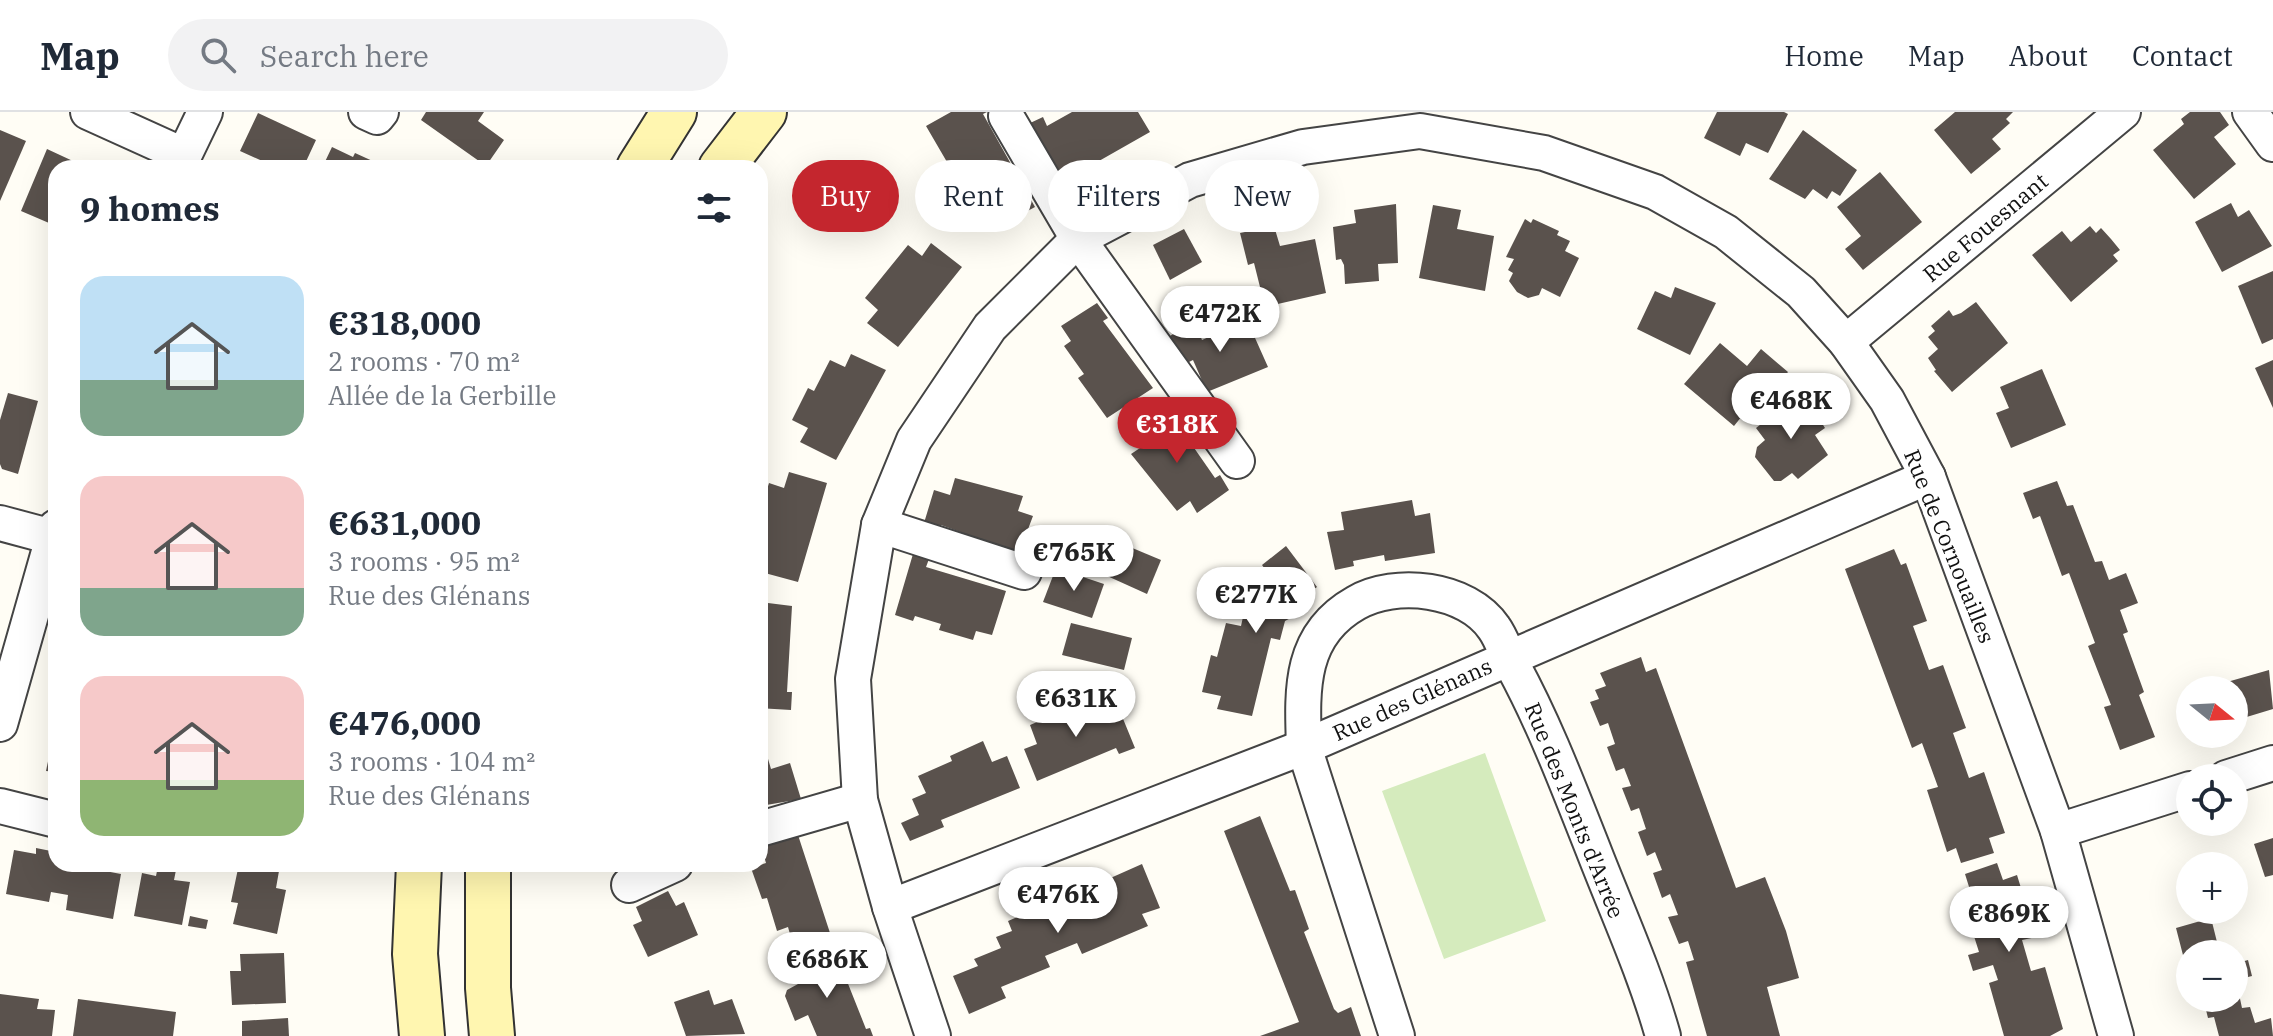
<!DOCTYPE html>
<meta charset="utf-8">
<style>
body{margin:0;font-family:"IBM Plex Serif",serif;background:#f2f2f3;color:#1f2937;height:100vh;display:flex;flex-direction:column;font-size:30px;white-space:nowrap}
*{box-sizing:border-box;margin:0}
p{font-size:26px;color:#747a83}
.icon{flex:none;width:44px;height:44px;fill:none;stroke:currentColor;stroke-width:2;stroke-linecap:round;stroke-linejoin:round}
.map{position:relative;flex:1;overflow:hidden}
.sheet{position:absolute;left:48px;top:48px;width:720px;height:712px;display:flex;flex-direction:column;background:#fff;border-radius:24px;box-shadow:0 8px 32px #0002}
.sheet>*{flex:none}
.banner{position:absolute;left:792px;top:48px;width:760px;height:72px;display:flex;gap:16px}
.needle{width:52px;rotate:108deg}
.fabs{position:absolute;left:2176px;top:564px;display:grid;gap:16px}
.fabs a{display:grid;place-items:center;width:72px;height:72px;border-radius:50%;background:#fff;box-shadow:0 8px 32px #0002;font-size:40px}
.price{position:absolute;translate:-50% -68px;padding:0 18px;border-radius:28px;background:#fff;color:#222;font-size:26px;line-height:52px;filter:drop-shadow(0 2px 4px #0008)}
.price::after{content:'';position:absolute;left:50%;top:48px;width:24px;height:18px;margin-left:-12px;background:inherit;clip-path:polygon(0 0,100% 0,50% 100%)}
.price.current{background:#c4262e;color:#fff}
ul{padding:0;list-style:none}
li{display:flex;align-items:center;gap:24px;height:200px;padding:0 32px}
li span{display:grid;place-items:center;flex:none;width:224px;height:160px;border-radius:24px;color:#555}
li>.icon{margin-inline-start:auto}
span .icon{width:96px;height:96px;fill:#fffc;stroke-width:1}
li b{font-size:34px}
h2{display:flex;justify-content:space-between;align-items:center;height:96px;padding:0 32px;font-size:34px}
.chip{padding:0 28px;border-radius:36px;background:#fff;box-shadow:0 8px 32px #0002;font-size:28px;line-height:72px}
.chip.current{background:#c4262e;color:#fff}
header{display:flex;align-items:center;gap:48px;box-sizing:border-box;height:112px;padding:0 40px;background:#fff;border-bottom:2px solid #e0e1e3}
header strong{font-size:38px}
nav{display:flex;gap:44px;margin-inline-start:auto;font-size:28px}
.search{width:560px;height:72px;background:#f2f2f3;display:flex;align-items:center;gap:20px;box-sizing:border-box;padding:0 28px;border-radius:44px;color:#747a83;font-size:30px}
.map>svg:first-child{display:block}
.green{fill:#d5ebbd}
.building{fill:#5a524d}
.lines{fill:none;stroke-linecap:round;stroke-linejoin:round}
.minor-casing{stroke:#444;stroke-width:38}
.secondary-casing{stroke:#333;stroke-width:48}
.minor{stroke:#fff;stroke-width:34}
.secondary{stroke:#fff6b0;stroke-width:44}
.labels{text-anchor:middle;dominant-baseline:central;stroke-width:8;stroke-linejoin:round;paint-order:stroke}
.street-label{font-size:22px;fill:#111;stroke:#fff}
</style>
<header>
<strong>Map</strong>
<div class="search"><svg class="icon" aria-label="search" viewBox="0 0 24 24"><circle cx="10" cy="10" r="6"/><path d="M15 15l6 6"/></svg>Search here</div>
<nav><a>Home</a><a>Map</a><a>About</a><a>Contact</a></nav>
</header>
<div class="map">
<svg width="2273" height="924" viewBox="0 0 2273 924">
<rect width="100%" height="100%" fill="#fffdf5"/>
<!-- green -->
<polygon class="green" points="1485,641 1546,809 1444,847 1382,679"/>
<!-- building -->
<g class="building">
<polygon points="426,0 484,0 478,9 504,28 486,54 421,8"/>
<polygon points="951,0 987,0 983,2 1035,95 1002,113 994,98 979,105 926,14"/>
<polygon points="1072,0 1138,0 1150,20 1062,70 1028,12 1043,5 1047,14"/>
<polygon points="1717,0 1784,0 1788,2 1768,41 1746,31 1740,44 1704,26"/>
<polygon points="1955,0 2013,0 2006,7 2010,11 1992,27 2001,37 1971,62 1934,18"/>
<polygon points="2190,0 2220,0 2229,13 2214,25 2236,52 2194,87 2153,38 2184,12 2181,7"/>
<polygon points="258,1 316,28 303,56 267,56 269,52 240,39"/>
<polygon points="0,18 26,29 0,89"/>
<polygon points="1803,18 1857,58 1840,84 1832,79 1827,87 1813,77 1805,87 1769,67"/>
<polygon points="332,35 353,45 355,41 388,56 322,56"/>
<polygon points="47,37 75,50 72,56 56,56 56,114 21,99"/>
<polygon points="1880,60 1922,110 1863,158 1845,137 1861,124 1837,95"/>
<polygon points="2231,91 2238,105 2249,98 2272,134 2222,160 2195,110"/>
<polygon points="1396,92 1398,151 1378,152 1379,169 1345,172 1344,153 1341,147 1336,148 1333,115 1356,111 1354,98"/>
<polygon points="1433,93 1461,98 1457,117 1494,124 1485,179 1419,166"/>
<polygon points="1525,107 1531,111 1533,107 1559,119 1557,123 1570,129 1565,139 1579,146 1560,185 1542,176 1539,183 1528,186 1517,180 1509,169 1513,161 1508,158 1514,147 1506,145"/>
<polygon points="1274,114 1280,134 1315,127 1326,181 1265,195 1254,151 1248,153 1240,121"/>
<polygon points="2090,114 2096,121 2101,116 2111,127 2120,138 2113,143 2118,149 2071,190 2032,143 2062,119 2071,130"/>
<polygon points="1184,117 1202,150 1170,168 1153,133"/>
<polygon points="931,131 962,155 898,235 867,211 878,198 865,186 908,133 922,144"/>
<polygon points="2273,159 2273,227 2262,232 2238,174"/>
<polygon points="1675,175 1716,191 1690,243 1637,217 1655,179 1671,186"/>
<polygon points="1976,190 2008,231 1952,280 1934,259 1936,258 1928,246 1938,237 1928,225 1935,219 1931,214 1949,198 1953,204 1961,201"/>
<polygon points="1097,191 1108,206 1103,209 1153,276 1107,306 1078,266 1084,262 1064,234 1071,229 1061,214"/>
<polygon points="1247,208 1268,255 1207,280 1193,248 1185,252 1167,226 1185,214 1198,218 1202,228"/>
<polygon points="1720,231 1747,254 1761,237 1788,260 1768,285 1762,279 1734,314 1684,272"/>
<polygon points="851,242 886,258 836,348 800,330 808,316 792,308 808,276 814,279 830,248 845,255"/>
<polygon points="2273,248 2273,296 2255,256"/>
<polygon points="2042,257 2066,313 2011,336 1996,301 2009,296 2000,275"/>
<polygon points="1802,280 1825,316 1815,323 1828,343 1798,367 1792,361 1781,369 1774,369 1755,345 1757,335 1765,328 1756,316"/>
<polygon points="8,281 38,289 18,362 2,357 0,352 0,308"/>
<polygon points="1167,297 1215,366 1220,363 1229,378 1197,401 1190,389 1177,399 1131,342 1146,332 1136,318"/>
<polygon points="789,360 827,371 798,470 761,460 766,445 760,444 760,400 769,371 784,376"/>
<polygon points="955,366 1023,384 1018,399 1033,404 1019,441 941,413 939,419 924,411 934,378 950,383"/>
<polygon points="2057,369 2067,394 2073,393 2095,450 2102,449 2109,468 2126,461 2138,491 2120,498 2128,520 2123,522 2144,580 2139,583 2155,625 2120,638 2104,595 2111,593 2088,534 2095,531 2069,461 2062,464 2040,404 2033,407 2023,381"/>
<polygon points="1412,388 1415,404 1430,401 1435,441 1385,449 1384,443 1353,449 1354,454 1335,458 1327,420 1344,418 1341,400"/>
<polygon points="1118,430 1161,448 1147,482 1105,463"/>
<polygon points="1286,434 1317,475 1291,493 1298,502 1285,509 1280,528 1271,526 1252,604 1217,597 1221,584 1202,580 1211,543 1217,545 1226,511 1241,514 1247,487 1273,468 1262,453"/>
<polygon points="1894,437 1901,453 1906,451 1927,509 1913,514 1929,558 1943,553 1966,616 1953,621 1969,666 1984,660 2005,721 1989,726 1994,741 1961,751 1956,736 1947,740 1927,678 1938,675 1922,631 1912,636 1845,457"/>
<polygon points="913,442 929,447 926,455 1006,479 992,523 976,519 973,528 939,518 941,512 915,504 913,509 895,503"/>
<polygon points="1056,456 1104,472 1092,506 1043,490"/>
<polygon points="760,490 792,494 787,580 792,580 791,598 760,596"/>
<polygon points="1071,511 1132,526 1124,558 1062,543"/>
<polygon points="1641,545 1646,560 1656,556 1736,776 1765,765 1786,819 1799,866 1767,875 1780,924 1707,924 1686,850 1694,848 1688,829 1679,832 1668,805 1678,803 1670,782 1662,786 1653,761 1662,758 1655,740 1647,744 1638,720 1646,717 1639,696 1631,699 1622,676 1631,674 1624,656 1616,659 1607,635 1615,632 1608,611 1600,614 1590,590 1599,587 1595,578 1606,574 1600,561"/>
<polygon points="2269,558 2273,597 2240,607 2243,616 2234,618 2234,578 2230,578 2227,570"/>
<polygon points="1098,588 1105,604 1119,597 1135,636 1119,642 1116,636 1037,669 1024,637 1037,632 1030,613 1063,599 1065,604"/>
<polygon points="55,616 56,616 56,660 46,659"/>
<polygon points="983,629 992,650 1007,644 1020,676 941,708 944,715 910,729 901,711 919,703 912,687 926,681 918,664 952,649 950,644"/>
<polygon points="766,640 771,657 790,651 801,687 760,694 760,642"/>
<polygon points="1260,704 1290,779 1295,778 1309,817 1304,820 1334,897 1338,901 1351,895 1361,924 1260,924 1299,910 1224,719"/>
<polygon points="798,723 830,821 793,833 788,815 777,819 767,786 762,787 751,756 766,751 761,734"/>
<polygon points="2273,726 2273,763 2265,765 2254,732"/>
<polygon points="36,736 56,740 56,752 107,752 105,759 121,762 113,807 66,798 68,783 51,780 49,790 6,782 14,738 36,742"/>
<polygon points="1997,751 2003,768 2017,763 2036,825 2022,828 2031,859 2045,855 2063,917 2050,924 2004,924 1989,871 1998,868 1993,853 1973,859 1968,843 1979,840 1960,780 1970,778 1965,762"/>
<polygon points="239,752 279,759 276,776 286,778 277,822 233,812 238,791 231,790"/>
<polygon points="1142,752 1160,796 1142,802 1148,814 1082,842 1077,831 1045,844 1050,855 1001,875 1006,886 969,902 953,864 978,854 974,847 1001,836 996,825 1012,819 1008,809 1078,780 1081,790 1097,783 1110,777 1106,768"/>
<polygon points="158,754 176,758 174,768 190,770 182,813 134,804 142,761 156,764"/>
<polygon points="668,779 676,794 684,790 698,823 648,845 633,813 642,809 636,795"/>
<polygon points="190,804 208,808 206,817 188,814"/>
<polygon points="2211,806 2219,838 2228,836 2229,842 2190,842 2184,847 2176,816"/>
<polygon points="835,839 866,917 870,916 873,924 817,924 808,903 795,909 785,884 787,878 809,866 803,851"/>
<polygon points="284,841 286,891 232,893 230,859 241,859 240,842"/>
<polygon points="2248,848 2252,864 2236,868 2242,896 2250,895 2255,911 2271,906 2273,924 2219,924 2214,905 2208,906 2203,886 2234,886 2234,852"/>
<polygon points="709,878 714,893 732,887 745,922 686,924 674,890"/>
<polygon points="0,882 39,887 37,897 55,898 52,924 0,924"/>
<polygon points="78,887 176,900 173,924 73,924"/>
<polygon points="288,906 289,924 242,924 242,909"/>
</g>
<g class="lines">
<!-- minor casing -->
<g class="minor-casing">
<g id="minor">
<polyline points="88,0 183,43"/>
<polyline points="366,0 377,5 381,0"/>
<polyline points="2250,0 2273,32"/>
<polyline points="1006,4 1078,127 1237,349"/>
<polyline points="178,56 205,0"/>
<polyline points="1846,230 2123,0"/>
<polyline points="0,411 56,426"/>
<polyline points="879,413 1024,460"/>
<polyline points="0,612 56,415"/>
<polyline points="2226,666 2273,651"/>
<polyline points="0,694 56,708"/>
<polyline points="760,717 860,688"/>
<polyline points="2058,719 2190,677"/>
<polyline points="629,773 675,752"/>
<polyline points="890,795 1304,635 1928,365"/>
<polyline points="933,924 890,795 860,688 853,567 879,413 914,328 990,215 1078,127 1190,68 1303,35 1420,19 1544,41 1655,80 1726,120 1801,180 1846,230 1887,288 1928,365 2058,719 2116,924"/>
<path d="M1397,924L1304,635C1302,578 1299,523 1356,491C1395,468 1467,476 1494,516C1502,527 1506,542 1513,554C1545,613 1568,674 1593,737C1617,799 1645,860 1663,924"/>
</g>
</g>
<!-- secondary casing -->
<g class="secondary-casing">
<g id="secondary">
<polyline points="639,56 674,0"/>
<polyline points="721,56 764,0"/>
<polyline points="419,752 415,842 422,924"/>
<polyline points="488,752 488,876 492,924"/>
</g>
</g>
<!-- minor -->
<use href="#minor" class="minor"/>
<!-- secondary -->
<use href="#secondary" class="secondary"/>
</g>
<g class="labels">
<!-- street labels -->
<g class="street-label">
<text transform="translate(1985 115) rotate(-40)">Rue Fouesnant</text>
<text transform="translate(1950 434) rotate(68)">Rue de Cornouailles</text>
<text transform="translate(1412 587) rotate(-24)">Rue des Glénans</text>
<text transform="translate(1575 698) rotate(68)">Rue des Monts d'Arrée</text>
</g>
</g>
</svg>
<div class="fabs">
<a><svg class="needle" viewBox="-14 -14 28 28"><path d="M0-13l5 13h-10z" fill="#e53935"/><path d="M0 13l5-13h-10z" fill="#747a83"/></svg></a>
<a><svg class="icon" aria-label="locate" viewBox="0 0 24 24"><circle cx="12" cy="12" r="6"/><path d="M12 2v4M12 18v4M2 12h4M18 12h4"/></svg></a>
<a>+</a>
<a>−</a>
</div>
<b class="price" style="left:1220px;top:242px">€472K</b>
<b class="price" style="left:1791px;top:329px">€468K</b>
<b class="price current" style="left:1177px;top:353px">€318K</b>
<b class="price" style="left:1074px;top:481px">€765K</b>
<b class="price" style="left:1256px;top:523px">€277K</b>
<b class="price" style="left:1076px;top:627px">€631K</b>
<b class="price" style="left:1058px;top:823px">€476K</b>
<b class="price" style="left:2009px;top:842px">€869K</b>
<b class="price" style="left:827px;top:888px">€686K</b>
<div class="banner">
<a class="chip current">Buy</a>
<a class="chip">Rent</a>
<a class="chip">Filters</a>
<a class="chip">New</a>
</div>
<section class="sheet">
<h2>9 homes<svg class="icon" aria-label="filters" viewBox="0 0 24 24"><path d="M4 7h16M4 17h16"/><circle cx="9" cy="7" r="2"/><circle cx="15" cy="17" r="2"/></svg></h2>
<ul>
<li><span style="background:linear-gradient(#bfe0f5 65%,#7fa58c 0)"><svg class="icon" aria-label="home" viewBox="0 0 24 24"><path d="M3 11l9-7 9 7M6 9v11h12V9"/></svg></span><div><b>€318,000</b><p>2 rooms · 70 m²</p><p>Allée de la Gerbille</p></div></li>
<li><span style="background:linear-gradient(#f6c9c9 70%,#7fa58c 0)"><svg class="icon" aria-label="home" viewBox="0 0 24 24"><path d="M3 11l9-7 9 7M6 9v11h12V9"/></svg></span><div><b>€631,000</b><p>3 rooms · 95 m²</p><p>Rue des Glénans</p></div></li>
<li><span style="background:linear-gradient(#f6c9c9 65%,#8fb573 0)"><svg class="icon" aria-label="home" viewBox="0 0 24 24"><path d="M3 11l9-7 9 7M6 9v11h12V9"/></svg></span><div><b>€476,000</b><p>3 rooms · 104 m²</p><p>Rue des Glénans</p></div></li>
</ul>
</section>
</div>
